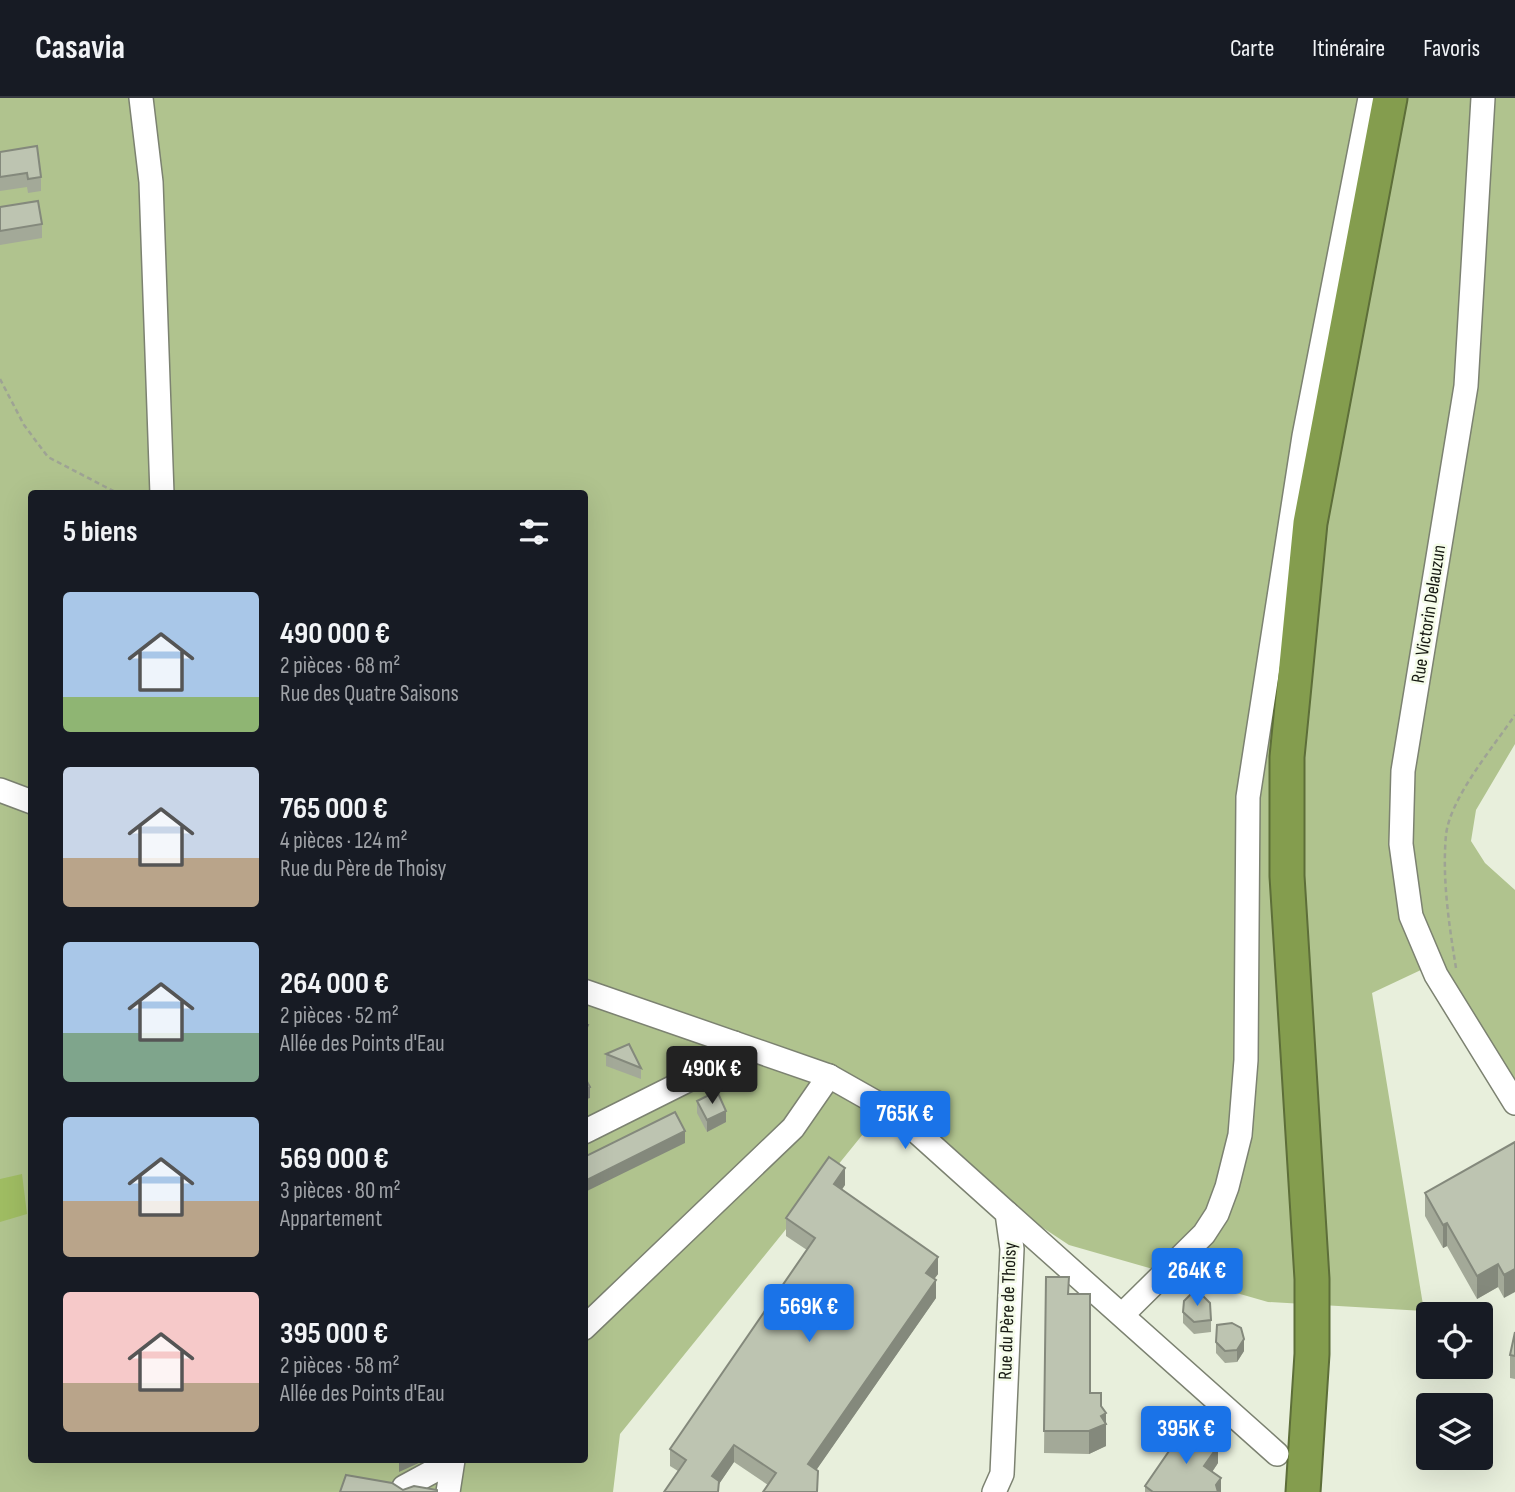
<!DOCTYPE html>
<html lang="fr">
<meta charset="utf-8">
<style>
body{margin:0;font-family:"Sofia Sans Condensed",sans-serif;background:#242831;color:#f1f3f6;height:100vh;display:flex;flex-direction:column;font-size:26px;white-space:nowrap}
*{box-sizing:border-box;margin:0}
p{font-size:23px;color:#9ea1a6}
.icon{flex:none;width:38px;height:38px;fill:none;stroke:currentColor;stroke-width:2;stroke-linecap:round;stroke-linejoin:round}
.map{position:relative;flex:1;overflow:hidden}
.side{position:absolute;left:28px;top:392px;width:560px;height:973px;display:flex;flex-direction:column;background:#171b24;border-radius:7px;box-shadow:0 7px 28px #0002}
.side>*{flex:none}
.fabs{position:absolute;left:1416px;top:1204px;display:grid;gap:14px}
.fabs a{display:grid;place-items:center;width:77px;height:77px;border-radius:7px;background:#171b24;box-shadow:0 7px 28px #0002;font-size:35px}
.price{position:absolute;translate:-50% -60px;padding:0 16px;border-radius:7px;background:#1a73e8;color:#fff;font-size:23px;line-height:46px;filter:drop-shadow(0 2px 4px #0008)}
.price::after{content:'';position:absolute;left:50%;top:42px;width:21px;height:16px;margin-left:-10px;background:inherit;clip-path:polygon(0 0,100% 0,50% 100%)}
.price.selected{background:#222;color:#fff}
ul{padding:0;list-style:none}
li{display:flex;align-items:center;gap:21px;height:175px;padding:0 35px}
li span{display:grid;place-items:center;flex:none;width:196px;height:140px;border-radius:7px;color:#555}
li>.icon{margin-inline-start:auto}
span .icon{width:84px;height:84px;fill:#fffc;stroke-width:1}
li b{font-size:30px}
h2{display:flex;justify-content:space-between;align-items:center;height:84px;padding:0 35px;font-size:30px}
header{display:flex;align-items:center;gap:42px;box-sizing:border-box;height:98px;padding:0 35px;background:#171b24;border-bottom:2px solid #363941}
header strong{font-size:33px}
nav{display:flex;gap:38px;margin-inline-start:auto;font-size:24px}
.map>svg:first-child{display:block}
.green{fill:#b0c38e;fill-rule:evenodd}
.water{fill:#9fbc62}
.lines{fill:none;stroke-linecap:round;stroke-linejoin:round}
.minor-casing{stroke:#7c8271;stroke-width:26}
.highway-casing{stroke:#5d6e39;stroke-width:37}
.path{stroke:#9ea394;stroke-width:2.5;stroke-dasharray:5 3.5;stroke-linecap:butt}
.minor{stroke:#fff;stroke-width:23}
.highway{stroke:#849d4e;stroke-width:33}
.wall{fill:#a3a998}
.shaded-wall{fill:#84897c}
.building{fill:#bdc4b1;stroke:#84897c;stroke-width:2}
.labels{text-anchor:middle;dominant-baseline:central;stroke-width:5;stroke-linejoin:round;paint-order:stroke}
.street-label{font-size:19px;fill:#151811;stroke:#f5fce9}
</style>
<header>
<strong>Casavia</strong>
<nav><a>Carte</a><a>Itinéraire</a><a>Favoris</a></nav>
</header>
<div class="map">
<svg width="1515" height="1394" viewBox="0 0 1515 1394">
<rect width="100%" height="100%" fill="#e8efdc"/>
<!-- green -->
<path class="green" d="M0,0H1515V646L1476,712L1471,743L1485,765L1515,792V984L1440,863L1372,895L1424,1213L1268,1204L1069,1147L876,1020L620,1336L613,1394H0ZM32,396H584V1362H32Z"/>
<!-- water -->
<polygon class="water" points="22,1076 27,1116 0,1124 0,1081"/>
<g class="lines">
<!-- minor casing -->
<g class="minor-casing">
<g id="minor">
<polyline points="141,0 151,84 162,396"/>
<polyline points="1483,0 1466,288 1403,673 1401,746 1411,818 1436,877 1515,1005"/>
<polyline points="0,692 32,704"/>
<polyline points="584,893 829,978 898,1017 1007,1115 1012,1151 1002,1376 994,1394"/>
<polyline points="584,1034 710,971 734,945"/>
<polyline points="1007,1115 1277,1356"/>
<polyline points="1123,1216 1204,1136 1217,1116 1227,1089 1240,1037 1246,962 1248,699 1304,338 1370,0"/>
<polyline points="584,1230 793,1030 829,978"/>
<polyline points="404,1389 452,1363"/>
<polyline points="448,1394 453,1362"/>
</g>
</g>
<!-- highway casing -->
<g class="highway-casing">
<polyline id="highway" points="1303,1394 1312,1256 1312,1181 1287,778 1287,659 1310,425 1390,0"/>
</g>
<!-- path -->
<g class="path">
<polyline points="0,281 24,327 48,359 119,396"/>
<path d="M1456,870C1449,827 1442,780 1446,737C1450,700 1494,648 1515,617"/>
</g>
<!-- minor -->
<use href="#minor" class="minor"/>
<!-- highway -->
<use href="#highway" class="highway"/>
</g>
<!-- wall -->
<g class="wall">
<polygon points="0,54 41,79 41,93 28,95 27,89 0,93"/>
<polygon points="0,109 42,126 42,140 0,147"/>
<polygon points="606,956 641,970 641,981 606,968"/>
<polygon points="697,1003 726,1024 707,1034 697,1015"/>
<polygon points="1515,1044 1504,1200 1498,1189 1477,1201 1447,1148 1443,1150 1425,1118 1425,1095"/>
<polygon points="845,1087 842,1091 938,1176 934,1181 936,1200 816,1372 768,1387 734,1364 719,1386 719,1394 678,1373 670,1368 670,1351 807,1152 786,1138 786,1120"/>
<polygon points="1046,1179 1069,1196 1090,1295 1106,1315 1106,1348 1089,1356 1044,1355"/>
<polygon points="1183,1214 1211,1222 1211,1234 1194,1236 1183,1225"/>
<polygon points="1515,1234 1515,1281 1510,1280 1510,1257"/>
<polygon points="1216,1244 1244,1253 1237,1264 1225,1265 1216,1255"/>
<polygon points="1218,1365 1212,1374 1221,1394 1145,1394 1145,1388"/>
</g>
<!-- shaded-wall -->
<g class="shaded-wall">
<polygon points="588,927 588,938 584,947 584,936"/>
<polygon points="590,989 590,1000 584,1002 584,992"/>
<polygon points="726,1013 726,1024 707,1034 707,1022"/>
<polygon points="685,1033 685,1045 585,1094 585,1083"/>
<polygon points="845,1070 845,1087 834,1103 834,1086"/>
<polygon points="1447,1125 1447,1148 1443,1150 1443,1127"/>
<polygon points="938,1159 938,1176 926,1192 926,1175"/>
<polygon points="1498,1166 1498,1189 1477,1201 1477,1178"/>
<polygon points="1515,1171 1515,1194 1504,1200 1504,1177"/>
<polygon points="936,1182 936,1200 808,1384 808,1366"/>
<polygon points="1244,1241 1244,1253 1237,1264 1237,1252"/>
<polygon points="1106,1315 1106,1348 1089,1356 1089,1333 1101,1318"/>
<polygon points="734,1347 734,1364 719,1386 719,1394 718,1394 712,1378"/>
<polygon points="1218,1348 1218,1365 1204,1386 1204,1368"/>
<polygon points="399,1362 421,1362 421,1364 399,1374"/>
<polygon points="1221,1380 1221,1394 1216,1394 1216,1387"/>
</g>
<!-- building -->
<g class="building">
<polygon points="37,48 41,79 28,81 27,75 0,79 0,54"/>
<polygon points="38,103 42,126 0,133 0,109"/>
<polygon points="584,926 588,927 584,936"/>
<polygon points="629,946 641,970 606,956"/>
<polygon points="584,978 590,989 584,992"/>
<polygon points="717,993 726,1013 707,1022 697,1003"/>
<polygon points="675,1014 685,1033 585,1083 584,1059"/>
<polygon points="1515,1044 1515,1171 1504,1177 1498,1166 1477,1178 1447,1125 1443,1127 1425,1095"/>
<polygon points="829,1059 845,1070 834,1086 938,1159 926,1175 936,1182 808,1366 818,1373 817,1394 763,1394 776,1375 734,1347 712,1378 719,1383 718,1394 664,1394 686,1362 670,1351 815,1140 786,1120"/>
<polygon points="1046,1179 1069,1179 1068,1196 1090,1196 1090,1295 1101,1295 1101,1308 1106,1315 1101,1318 1106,1326 1089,1333 1044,1333"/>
<polygon points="1191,1196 1202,1197 1210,1205 1211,1222 1194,1224 1183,1214 1184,1203"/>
<polygon points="1232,1225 1241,1230 1244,1241 1237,1252 1225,1253 1216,1244 1217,1227"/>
<polygon points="1515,1234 1515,1258 1510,1257"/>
<polygon points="1187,1327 1218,1348 1204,1368 1221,1380 1216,1387 1218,1394 1153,1394 1145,1388"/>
<polygon points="346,1377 392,1385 403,1392 414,1388 437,1392 437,1394 340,1394"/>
</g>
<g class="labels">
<!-- street labels -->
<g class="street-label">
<text transform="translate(1429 516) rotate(-81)">Rue Victorin Delauzun</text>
<text transform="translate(1008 1213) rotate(-88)">Rue du Père de Thoisy</text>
</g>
</g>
</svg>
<div class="fabs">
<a><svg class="icon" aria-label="locate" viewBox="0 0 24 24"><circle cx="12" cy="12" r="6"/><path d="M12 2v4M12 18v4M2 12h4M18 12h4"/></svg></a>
<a><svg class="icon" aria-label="layers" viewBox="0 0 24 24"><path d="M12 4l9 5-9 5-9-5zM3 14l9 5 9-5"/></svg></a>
</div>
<b class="price selected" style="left:712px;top:1008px">490K €</b>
<b class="price" style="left:905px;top:1053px">765K €</b>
<b class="price" style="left:1197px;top:1210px">264K €</b>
<b class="price" style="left:809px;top:1246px">569K €</b>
<b class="price" style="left:1186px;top:1368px">395K €</b>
<section class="side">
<h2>5 biens<svg class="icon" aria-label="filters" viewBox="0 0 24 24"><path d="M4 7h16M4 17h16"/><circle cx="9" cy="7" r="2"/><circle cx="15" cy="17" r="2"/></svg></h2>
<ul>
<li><span style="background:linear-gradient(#a9c7e8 75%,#8fb573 0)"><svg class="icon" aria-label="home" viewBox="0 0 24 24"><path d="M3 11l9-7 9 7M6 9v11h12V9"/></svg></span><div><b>490 000 €</b><p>2 pièces · 68 m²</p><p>Rue des Quatre Saisons</p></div></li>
<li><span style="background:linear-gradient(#c9d6e8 65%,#b9a48a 0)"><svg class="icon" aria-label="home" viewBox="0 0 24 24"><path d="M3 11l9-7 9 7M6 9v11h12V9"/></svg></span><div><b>765 000 €</b><p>4 pièces · 124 m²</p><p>Rue du Père de Thoisy</p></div></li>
<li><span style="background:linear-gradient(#a9c7e8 65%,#7fa58c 0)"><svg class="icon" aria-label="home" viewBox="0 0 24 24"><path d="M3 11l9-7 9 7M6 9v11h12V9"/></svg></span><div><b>264 000 €</b><p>2 pièces · 52 m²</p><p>Allée des Points d'Eau</p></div></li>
<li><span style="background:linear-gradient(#a9c7e8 60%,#b9a48a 0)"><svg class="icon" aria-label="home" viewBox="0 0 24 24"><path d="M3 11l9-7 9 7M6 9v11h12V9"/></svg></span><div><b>569 000 €</b><p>3 pièces · 80 m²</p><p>Appartement</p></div></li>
<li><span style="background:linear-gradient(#f6c9c9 65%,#b9a48a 0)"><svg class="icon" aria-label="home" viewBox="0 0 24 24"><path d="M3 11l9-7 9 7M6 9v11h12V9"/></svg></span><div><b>395 000 €</b><p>2 pièces · 58 m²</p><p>Allée des Points d'Eau</p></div></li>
</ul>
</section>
</div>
